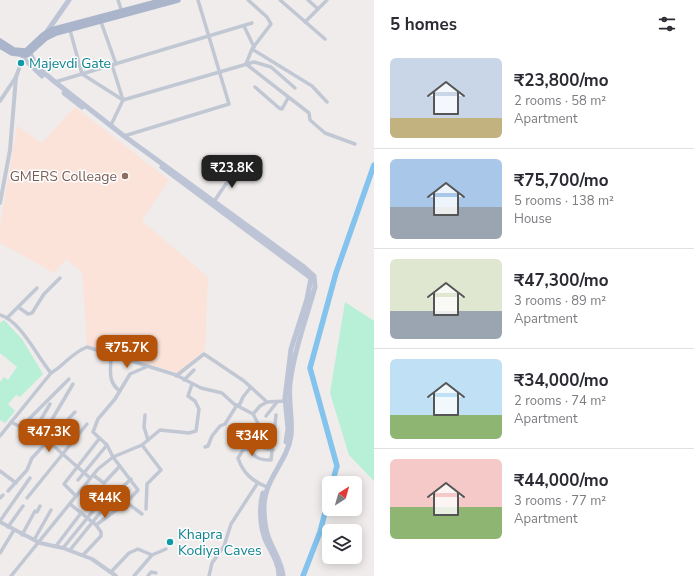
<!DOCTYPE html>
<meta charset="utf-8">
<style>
body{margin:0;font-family:"Nunito Sans",sans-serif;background:#f7f7f7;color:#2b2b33;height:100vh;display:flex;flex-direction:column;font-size:15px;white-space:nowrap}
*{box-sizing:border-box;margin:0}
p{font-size:13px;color:#7c7c81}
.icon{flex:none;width:22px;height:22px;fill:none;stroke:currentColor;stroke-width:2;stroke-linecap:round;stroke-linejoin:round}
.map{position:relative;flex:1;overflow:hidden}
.details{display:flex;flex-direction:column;background:#fff;width:320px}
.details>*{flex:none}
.needle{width:26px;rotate:37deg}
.buttons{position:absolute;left:322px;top:476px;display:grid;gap:8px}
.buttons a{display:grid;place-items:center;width:40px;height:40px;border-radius:6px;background:#fff;box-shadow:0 2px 10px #0003;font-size:20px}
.price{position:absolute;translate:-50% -34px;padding:0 9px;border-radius:8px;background:#b45309;color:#fff;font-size:13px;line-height:26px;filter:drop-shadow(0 1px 2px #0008)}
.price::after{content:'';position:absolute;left:50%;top:24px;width:12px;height:9px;margin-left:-6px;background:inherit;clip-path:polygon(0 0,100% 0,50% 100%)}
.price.current{background:#222;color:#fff}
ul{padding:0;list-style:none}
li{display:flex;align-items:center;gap:12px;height:100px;padding:0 16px}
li+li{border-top:1px solid #e1e1e2}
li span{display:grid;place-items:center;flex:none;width:112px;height:80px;border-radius:6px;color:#555}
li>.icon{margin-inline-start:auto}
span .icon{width:48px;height:48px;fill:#fffc;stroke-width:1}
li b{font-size:17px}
h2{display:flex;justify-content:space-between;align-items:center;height:48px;padding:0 16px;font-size:17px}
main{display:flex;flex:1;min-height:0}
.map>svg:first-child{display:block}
.medical{fill:#fbe3d9}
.green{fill:#b7efd7}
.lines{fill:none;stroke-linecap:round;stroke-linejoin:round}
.river{stroke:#83c3ed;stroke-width:5.5}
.minor{stroke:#c1c8d4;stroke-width:3.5}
.tertiary{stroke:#c1c8d4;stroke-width:4}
.secondary{stroke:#bdc4d6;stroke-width:5}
.primary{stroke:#aab5cc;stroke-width:5.5}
.culture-dot{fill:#0f9aa8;stroke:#fff;stroke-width:1.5}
.education-dot{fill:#8d6e63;stroke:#fff;stroke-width:1.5}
.labels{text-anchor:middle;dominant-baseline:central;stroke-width:3;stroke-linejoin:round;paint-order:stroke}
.culture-label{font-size:14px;fill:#0d838f;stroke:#fff;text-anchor:start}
.education-label{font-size:14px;fill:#785e54;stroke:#fff;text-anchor:end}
</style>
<main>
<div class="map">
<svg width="374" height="576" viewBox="0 0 374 576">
<rect width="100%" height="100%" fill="#efeceb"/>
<!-- medical -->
<polygon class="medical" points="75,107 169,180 142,221 208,277 205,350 178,373 87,346 82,272 66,259 54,273 0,243 0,225 17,126 42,143"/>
<!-- green -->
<g class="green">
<polygon points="345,302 374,321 374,481 349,455 330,393"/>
<polygon points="4,320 22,339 43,374 20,397 16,395 8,404 15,411 5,423 0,420 0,382 4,377 8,380 17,367 0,353 0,323"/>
</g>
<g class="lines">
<!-- river -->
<g class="river">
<polyline points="332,483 337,466 310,368 336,273 374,165"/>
<polyline points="303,576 320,532 329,497"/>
</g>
<!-- minor -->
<g class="minor">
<polyline points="118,0 122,12"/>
<polyline points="248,0 267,17 271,24 252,49 246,64 309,113 310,120 325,133 355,144"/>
<polyline points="280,0 325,39"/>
<polyline points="308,0 318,9"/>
<polyline points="101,22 116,64"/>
<polyline points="305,22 327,0"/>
<polyline points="244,26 254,47"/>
<polyline points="70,30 82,74 123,100 111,125"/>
<polyline points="252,49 312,86 327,102"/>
<polyline points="112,65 123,100 254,62 271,67 295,88"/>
<polyline points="55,82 252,23"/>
<polyline points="255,87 279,108 282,109 288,98"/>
<polyline points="124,136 229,104 198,0"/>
<polyline points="215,200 236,169"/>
<polyline points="18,307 28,314 32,313 44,294 60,278"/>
<path d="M0,315C20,320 38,358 51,373"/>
<polyline points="7,318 37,288"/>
<path d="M111,355C111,370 107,382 120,391"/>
<polyline points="176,376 204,354 244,381 267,402 286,401"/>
<polyline points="184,380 194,370"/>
<polyline points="239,406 243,397 251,387"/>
<polyline points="253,414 259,425 261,447 273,450"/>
<polyline points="145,415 144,427 148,440"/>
<polyline points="266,416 277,402"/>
<polyline points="11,422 48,441 90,478"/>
<polyline points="21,427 69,379"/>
<polyline points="33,433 50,404"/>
<path d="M0,436L51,373C66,364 70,354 87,347L176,375L201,388L222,393L234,404L253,414L260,406L267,402"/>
<polyline points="41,438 73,384"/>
<polyline points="142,445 161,470 147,484 146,509"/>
<polyline points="205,447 208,446 212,436 220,426 225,424 237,405"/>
<path d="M261,447L243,450L238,458C243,473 252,481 267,487"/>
<path d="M250,449C254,459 262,460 271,460L276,415"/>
<polyline points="0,471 16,483"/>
<polyline points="93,475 104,483 120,466"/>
<polyline points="78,480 107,445"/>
<polyline points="8,491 27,470 32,458 75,412"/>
<polyline points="76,496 64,484 99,439"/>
<polyline points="0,498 3,495"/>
<polyline points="27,498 87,424"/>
<polyline points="70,504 96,525 101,532 101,536 83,555"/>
<polyline points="0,521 30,478"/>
<polyline points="96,525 127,502 138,490 113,457 107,445 93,432 98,419 115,399 130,374 146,367"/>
<polyline points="8,527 23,506"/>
<polyline points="22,535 35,511 37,512 40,506"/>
<polyline points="34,540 51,510"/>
<polyline points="56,546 81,513"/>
<polyline points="63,548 110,490 142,514"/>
<polyline points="70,550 116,493 131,479"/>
<polyline points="0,553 14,530"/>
<polyline points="111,572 129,553 138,549 152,555 166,549"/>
<polyline points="11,576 98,469 113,457 142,445 160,430 189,433 196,431 199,409 195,401 188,396 192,384"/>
<polyline points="134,576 152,555"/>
<polyline points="148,576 151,572 156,573"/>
<polyline points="209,576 212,563 224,546 231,524 257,484"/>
</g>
<!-- tertiary -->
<g class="tertiary">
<polyline points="0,101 16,77 24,55"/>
<polyline points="0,203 10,150 16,77"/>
<polyline points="0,522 40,543 63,548 92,559 116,576"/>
</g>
<!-- secondary -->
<g class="secondary">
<polyline points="46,33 69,0"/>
<path d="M28,50L37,67L55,82L124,136L304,267L314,276L315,287C306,319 294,351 290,384C288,401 293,419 291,436C287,462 265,478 264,506C264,517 265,529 269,539C274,552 282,562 283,576"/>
<polyline points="23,58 42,76"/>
<polyline points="64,93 82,107"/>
<polyline points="162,167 311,278 307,299 291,349 285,398 288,429 286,442"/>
<path d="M263,493C259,506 260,526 265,539C270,551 279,562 279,576"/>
</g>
<!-- primary -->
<g class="primary">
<polyline points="0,41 14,50 26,51 43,35 51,30 164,0"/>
<polyline points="0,46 12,53 27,55 46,38 56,33 178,0"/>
</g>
</g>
<!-- markers -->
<g class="culture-dot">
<circle cx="21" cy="63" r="4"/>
<circle cx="170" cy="542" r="4"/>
</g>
<circle class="education-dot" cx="125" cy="176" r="4"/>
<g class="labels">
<!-- culture labels -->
<g class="culture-label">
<text x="29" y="63">Majevdi Gate</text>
<text x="178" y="534">Khapra<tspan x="178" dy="16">Kodiya Caves</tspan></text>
</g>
<!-- education labels -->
<g class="education-label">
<text x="117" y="176">GMERS Colleage</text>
</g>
</g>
</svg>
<div class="buttons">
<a><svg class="needle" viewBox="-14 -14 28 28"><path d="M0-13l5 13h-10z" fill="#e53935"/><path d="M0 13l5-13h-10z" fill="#7c7c81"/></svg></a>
<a><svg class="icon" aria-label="layers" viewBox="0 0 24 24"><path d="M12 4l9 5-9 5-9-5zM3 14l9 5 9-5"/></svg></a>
</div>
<b class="price current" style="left:232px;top:189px">₹23.8K</b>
<b class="price" style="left:127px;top:369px">₹75.7K</b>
<b class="price" style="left:49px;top:453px">₹47.3K</b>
<b class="price" style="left:252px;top:457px">₹34K</b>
<b class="price" style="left:105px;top:519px">₹44K</b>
</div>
<section class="details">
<h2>5 homes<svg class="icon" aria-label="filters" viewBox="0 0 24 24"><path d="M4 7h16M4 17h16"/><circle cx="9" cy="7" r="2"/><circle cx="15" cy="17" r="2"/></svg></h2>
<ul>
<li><span style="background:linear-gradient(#c9d6e8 75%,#c2b280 0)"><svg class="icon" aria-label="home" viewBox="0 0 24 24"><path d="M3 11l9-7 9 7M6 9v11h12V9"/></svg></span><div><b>₹23,800/mo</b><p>2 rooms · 58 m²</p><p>Apartment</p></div></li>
<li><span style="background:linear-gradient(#a9c7e8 60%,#9aa5b1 0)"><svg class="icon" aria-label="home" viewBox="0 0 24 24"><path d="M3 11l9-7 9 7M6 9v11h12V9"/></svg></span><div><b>₹75,700/mo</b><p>5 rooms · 138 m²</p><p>House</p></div></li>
<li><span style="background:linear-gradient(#dfe7d0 65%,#9aa5b1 0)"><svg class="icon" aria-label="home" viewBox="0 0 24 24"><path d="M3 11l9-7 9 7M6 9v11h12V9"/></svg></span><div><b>₹47,300/mo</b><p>3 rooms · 89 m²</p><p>Apartment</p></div></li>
<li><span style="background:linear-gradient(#bfe0f5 70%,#8fb573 0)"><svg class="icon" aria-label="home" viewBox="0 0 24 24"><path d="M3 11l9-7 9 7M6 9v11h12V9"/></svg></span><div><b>₹34,000/mo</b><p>2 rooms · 74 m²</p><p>Apartment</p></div></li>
<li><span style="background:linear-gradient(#f6c9c9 60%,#8fb573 0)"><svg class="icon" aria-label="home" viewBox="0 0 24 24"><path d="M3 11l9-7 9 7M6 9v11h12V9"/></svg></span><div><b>₹44,000/mo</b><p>3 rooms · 77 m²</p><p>Apartment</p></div></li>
</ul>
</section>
</main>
